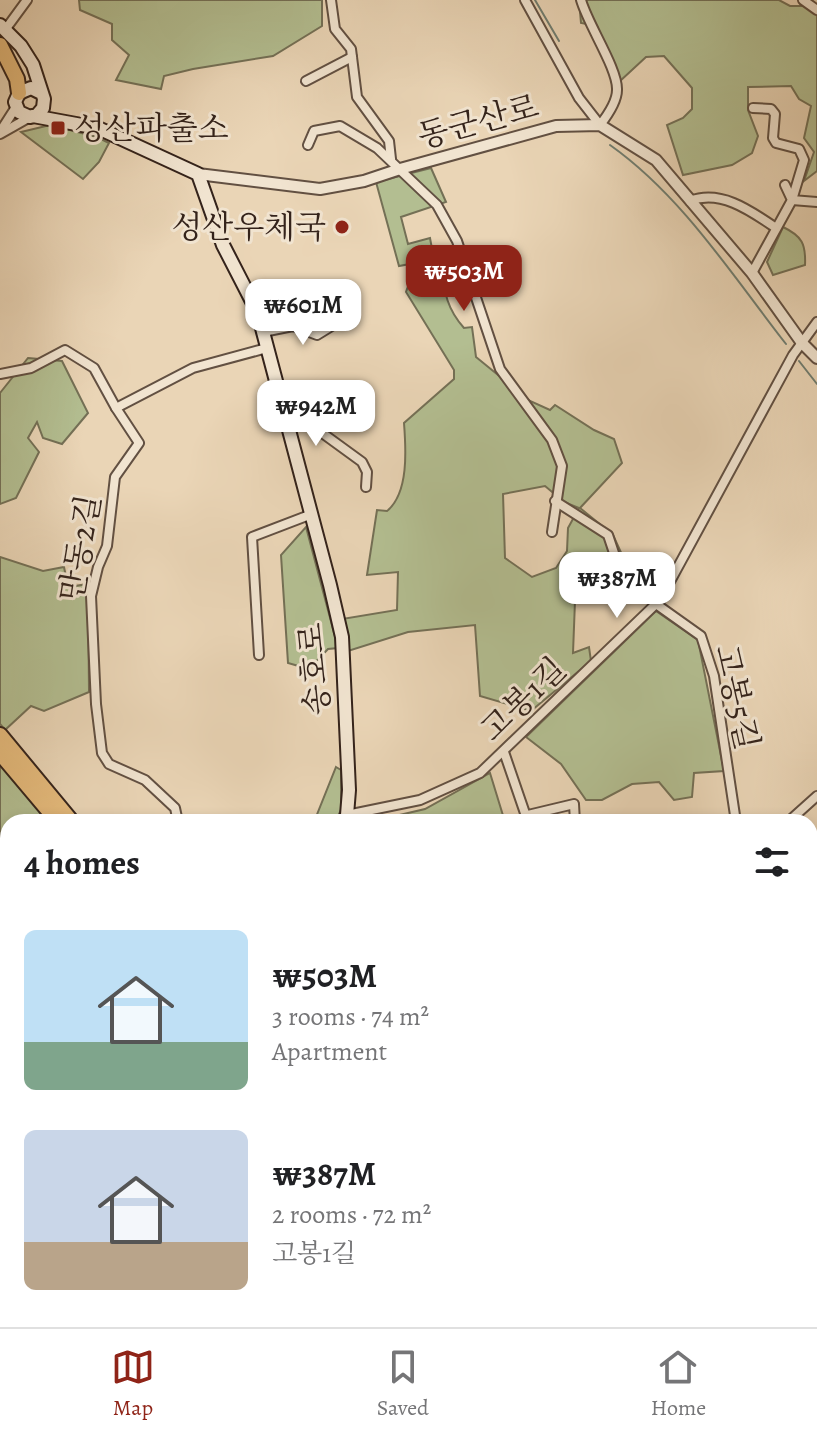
<!DOCTYPE html>
<meta charset="utf-8">
<style>
body{margin:0;font-family:Alegreya,"Noto Serif KR",serif;background:#f2f2f2;color:#202124;height:100vh;display:flex;flex-direction:column;font-size:30px;white-space:nowrap}
*{box-sizing:border-box;margin:0}
p{font-size:26px;color:#757577}
.icon{flex:none;width:44px;height:44px;fill:none;stroke:currentColor;stroke-width:2;stroke-linecap:round;stroke-linejoin:round}
.map{position:relative;flex:1;overflow:hidden}
.sheet{position:absolute;left:0px;top:814px;width:818px;height:514px;display:flex;flex-direction:column;background:#fff;border-radius:24px 24px 0 0;box-shadow:0 4px 12px #0003}
.sheet>*{flex:none}
.price{position:absolute;translate:-50% -68px;padding:0 18px;border-radius:16px;background:#fff;color:#222;font-size:26px;line-height:52px;filter:drop-shadow(0 2px 4px #0008)}
.price::after{content:'';position:absolute;left:50%;top:48px;width:24px;height:18px;margin-left:-12px;background:inherit;clip-path:polygon(0 0,100% 0,50% 100%)}
.price.selected{background:#8f2418;color:#fff}
ul{padding:0;list-style:none}
li{display:flex;align-items:center;gap:24px;height:200px;padding:0 24px}
li span{display:grid;place-items:center;flex:none;width:224px;height:160px;border-radius:12px;color:#555}
li>.icon{margin-inline-start:auto}
span .icon{width:96px;height:96px;fill:#fffc;stroke-width:1}
li b{font-size:34px}
h2{display:flex;justify-content:space-between;align-items:center;height:96px;padding:0 24px;font-size:34px}
.tabs{display:flex;justify-content:space-around;align-items:center;height:112px;border-top:2px solid #e0e0e0;background:#fff;font-size:22px;color:#757577}
.tabs a{display:grid;justify-items:center;gap:4px}
.tabs .selected{color:#8f2418}
.map>svg:first-child{display:block}
.green{fill:#b3be91;stroke:#747056;stroke-width:2;fill-rule:evenodd}
.lines{fill:none;stroke-linecap:round;stroke-linejoin:round}
.stream{stroke:#707d70;stroke-width:2}
.minor-casing{stroke:#625042;stroke-width:12}
.tertiary-casing{stroke:#625042;stroke-width:14}
.secondary-casing{stroke:#34231b;stroke-width:16}
.primary-casing{stroke:#34231b;stroke-width:18}
.trunk-casing{stroke:#34231b;stroke-width:18}
.minor{stroke:#f1e4d0;stroke-width:8}
.tertiary{stroke:#f1e4d0;stroke-width:10}
.secondary{stroke:#f1e4d0;stroke-width:12}
.primary{stroke:#e5ba7b;stroke-width:14}
.trunk{stroke:#e5ba7b;stroke-width:14}
.poi-dot{fill:#8f2418;stroke:#f1e4d0;stroke-width:3}
.labels{text-anchor:middle;dominant-baseline:central;stroke-width:6;stroke-linejoin:round;paint-order:stroke}
.street-label{font-size:32px;fill:#34231b;stroke:#f1e4d0}
.poi-label{font-size:32px;fill:#34231b;stroke:#f1e4d0;text-anchor:start}
</style>
<div class="map">
<svg width="817" height="1327" viewBox="0 0 817 1327">
<rect width="100%" height="100%" fill="#ead5b6"/>
<filter id="stains"><feTurbulence type="fractalNoise" baseFrequency=".0025" numOctaves="4"/><feColorMatrix values="0 0 0 0 .2 0 0 0 0 .09 0 0 0 0 .02 0 0 0 .5 -.17"/></filter>
<radialGradient id="worn" r=".72"><stop offset=".6" stop-color="#630" stop-opacity="0"/><stop offset="1" stop-color="#630" stop-opacity=".3"/></radialGradient>
<!-- green -->
<g class="green">
<polygon points="79,0 322,0 322,26 273,56 193,69 164,76 161,89 116,80 129,55 112,40 112,24 80,10"/>
<polygon points="579,0 779,0 790,6 817,6 817,171 804,181 814,152 804,138 811,106 799,99 791,86 748,87 748,110 758,136 752,153 732,165 683,175 667,125 683,118 692,109 692,88 664,56 646,57 619,82 597,26 581,23"/>
<polygon points="50,125 97,137 109,143 99,162 83,179 21,132"/>
<path d="M431,168L446,202L401,217L408,244L430,238L435,265L443,268C443,292 448,310 464,328L472,327L476,357L530,401L550,410L555,405L594,430L614,439L622,463L580,508L613,535L628,568L605,576L596,595L575,601L573,653L589,647L591,661L531,711L480,696L475,625L408,632L348,651L342,619L397,610L398,572L367,575L377,510L387,511C409,493 406,449 404,423L454,379V370L406,292L411,278L410,264L399,266L376,182ZM545,486L564,502L579,508L568,528L567,551L556,568L532,577L505,558L503,494Z"/>
<path d="M783,227C802,236 806,244 805,265L773,275L767,262Z"/>
<polygon points="28,358 62,361 88,413 62,444 43,438 37,422 28,438 39,452 16,498 0,504 0,393"/>
<polygon points="306,527 338,648 328,649 309,669 288,663 281,555"/>
<polygon points="0,557 43,571 64,567 68,587 88,584 89,692 44,711 31,706 5,730 0,724"/>
<polygon points="656,611 698,640 724,771 694,773 692,797 674,800 659,782 632,784 602,800 586,800 561,764 526,737"/>
<polygon points="0,762 48,822 8,822 8,850 1,852 0,856"/>
<polygon points="336,767 341,770 341,810 335,822 314,822"/>
<polygon points="490,773 505,822 374,821 425,809"/>
<polygon points="4,867 8,868 8,941 0,933 0,875"/>
<polygon points="810,927 817,928 817,1063 810,1065"/>
<polygon points="8,1113 8,1194 4,1211 0,1213 0,1120"/>
<polygon points="810,1178 817,1180 817,1264 810,1259"/>
<polygon points="572,1320 572,1327 186,1327 186,1321"/>
</g>
<g class="lines">
<!-- stream -->
<g class="stream">
<polyline points="535,0 559,41"/>
<path d="M610,145C682,196 732,275 786,344"/>
<polyline points="799,361 817,384"/>
<polyline points="781,1327 781,1320"/>
</g>
<!-- minor casing -->
<g class="minor-casing">
<g id="minor">
<polyline points="331,0 335,29 351,49 357,97 389,141 391,159"/>
<path d="M525,0L579,98L600,125C607,116 617,102 617,90C618,69 588,25 581,0"/>
<polyline points="803,0 817,10"/>
<polyline points="5,30 27,0"/>
<polyline points="306,81 352,57"/>
<polyline points="753,108 771,109 775,114 773,138 776,143 799,149 804,160 792,200 817,202"/>
<polyline points="0,132 16,107"/>
<polyline points="0,134 30,117"/>
<polyline points="308,145 314,131 340,126 377,148 437,205 457,241 500,369 552,440 562,466 552,532"/>
<path d="M690,201C721,189 751,211 776,228"/>
<polyline points="752,273 792,200 785,185"/>
<polyline points="263,332 293,326 317,335 330,327"/>
<polyline points="0,374 31,368 65,350 94,368 116,408 139,443 115,477 107,546 98,567 91,596 96,704 102,753 109,764 145,780 175,808 178,822"/>
<polyline points="281,403 362,462 367,472 366,487"/>
<polyline points="116,408 193,368 267,348"/>
<polyline points="555,501 608,535 621,574 660,600"/>
<polyline points="656,604 701,636 714,676 736,822"/>
<polyline points="259,655 252,537 312,514"/>
<polyline points="504,752 528,822"/>
<polyline points="347,815 420,800 480,773 660,600 793,355 817,322"/>
<polyline points="528,815 574,804 575,822"/>
<polyline points="788,822 817,796"/>
<polyline points="0,1017 8,1020"/>
<polyline points="810,1069 817,1067"/>
<polyline points="810,1256 817,1261"/>
<polyline points="810,1301 817,1322"/>
<polyline points="587,1320 589,1327"/>
<polyline points="113,1327 114,1320"/>
</g>
</g>
<!-- tertiary casing -->
<g class="tertiary-casing">
<polyline id="tertiary" points="198,174 320,189 364,181 400,169 556,126 600,125 656,160 752,273 802,343 817,358"/>
</g>
<!-- secondary casing -->
<g class="secondary-casing">
<g id="secondary">
<polyline points="0,25 21,46 33,65 44,99 43,108 37,115 30,117 19,112 15,102 19,93 31,88 39,92"/>
<polyline points="33,116 98,128 198,174 223,245 258,313 330,585 342,637 349,790 347,815 344,822"/>
<polyline points="0,1272 8,1263"/>
</g>
</g>
<!-- primary casing -->
<g class="primary-casing">
<polyline id="primary" points="0,45 17,79 19,93"/>
</g>
<!-- trunk casing -->
<g class="trunk-casing">
<g id="trunk">
<polyline points="0,735 72,822"/>
<polyline points="0,753 58,822"/>
<polyline points="810,1161 817,1162"/>
<polyline points="810,1171 817,1172"/>
</g>
</g>
<!-- minor -->
<use href="#minor" class="minor"/>
<!-- tertiary -->
<use href="#tertiary" class="tertiary"/>
<!-- secondary -->
<use href="#secondary" class="secondary"/>
<!-- primary -->
<use href="#primary" class="primary"/>
<!-- trunk -->
<use href="#trunk" class="trunk"/>
</g>
<!-- markers -->
<g class="poi-dot">
<rect x="50" y="120" width="16" height="16" rx="4"/>
<circle cx="342" cy="227" r="8"/>
</g>
<g class="labels">
<!-- street labels -->
<g class="street-label">
<text transform="translate(478 121) rotate(-15)">동군산로</text>
<text transform="translate(80 548) rotate(-80)">만동2길</text>
<text transform="translate(314 669) rotate(-95)">송호로</text>
<text transform="translate(737 697) rotate(78)">고봉5길</text>
<text transform="translate(523 699) rotate(-44)">고봉1길</text>
</g>
<!-- poi labels -->
<g class="poi-label">
<text x="74" y="128">성산파출소</text>
<text x="326" y="227" text-anchor="end">성산우체국</text>
</g>
</g>
<rect width="100%" height="100%" filter="url(#stains)"/>
<rect width="100%" height="100%" fill="url(#worn)"/>
</svg>
<b class="price selected" style="left:464px;top:313px">₩503M</b>
<b class="price" style="left:303px;top:347px">₩601M</b>
<b class="price" style="left:316px;top:448px">₩942M</b>
<b class="price" style="left:617px;top:620px">₩387M</b>
<section class="sheet">
<h2>4 homes<svg class="icon" aria-label="filters" viewBox="0 0 24 24"><path d="M4 7h16M4 17h16"/><circle cx="9" cy="7" r="2"/><circle cx="15" cy="17" r="2"/></svg></h2>
<ul>
<li><span style="background:linear-gradient(#bfe0f5 70%,#7fa58c 0)"><svg class="icon" aria-label="home" viewBox="0 0 24 24"><path d="M3 11l9-7 9 7M6 9v11h12V9"/></svg></span><div><b>₩503M</b><p>3 rooms · 74 m²</p><p>Apartment</p></div></li>
<li><span style="background:linear-gradient(#c9d6e8 70%,#b9a48a 0)"><svg class="icon" aria-label="home" viewBox="0 0 24 24"><path d="M3 11l9-7 9 7M6 9v11h12V9"/></svg></span><div><b>₩387M</b><p>2 rooms · 72 m²</p><p>고봉1길</p></div></li>
</ul>
</section>
</div>
<nav class="tabs">
<a class="selected"><svg class="icon" aria-label="map" viewBox="0 0 24 24"><path d="M3 6l6-2 6 2 6-2v14l-6 2-6-2-6 2zM9 4v14M15 6v14"/></svg>Map</a>
<a><svg class="icon" aria-label="saved" viewBox="0 0 24 24"><path d="M7 4h10v16l-5-4-5 4z"/></svg>Saved</a>
<a><svg class="icon" aria-label="home" viewBox="0 0 24 24"><path d="M3 11l9-7 9 7M6 9v11h12V9"/></svg>Home</a>
</nav>
